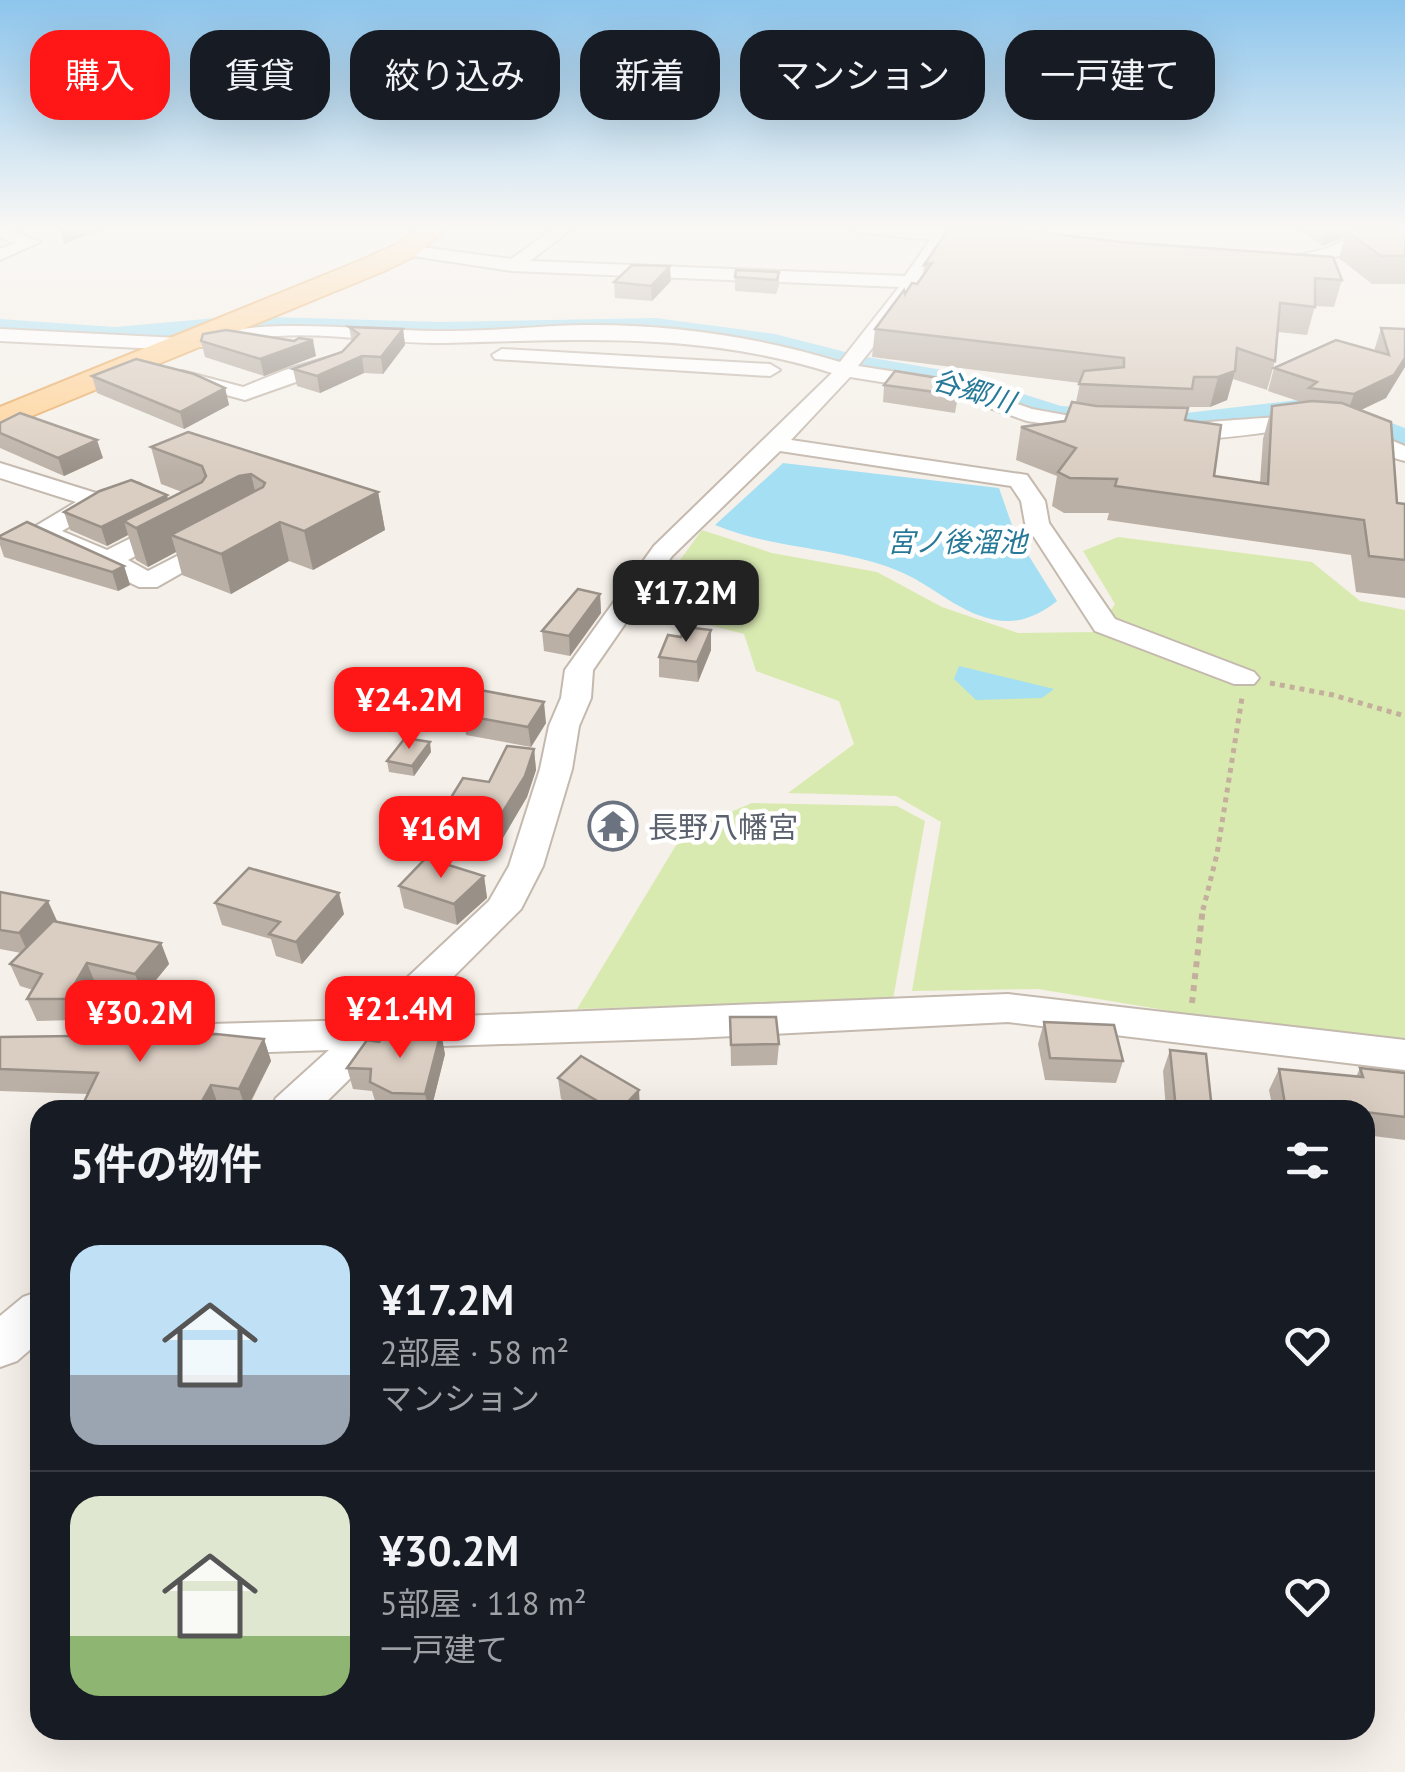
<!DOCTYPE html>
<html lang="ja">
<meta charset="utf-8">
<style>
body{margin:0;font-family:"PT Sans","Noto Sans JP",sans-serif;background:#20242c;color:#f1f3f6;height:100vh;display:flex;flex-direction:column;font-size:38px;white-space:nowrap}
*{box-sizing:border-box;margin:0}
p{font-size:32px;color:#9ea1a6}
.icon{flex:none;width:55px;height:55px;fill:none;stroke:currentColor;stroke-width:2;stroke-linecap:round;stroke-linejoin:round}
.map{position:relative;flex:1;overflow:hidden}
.details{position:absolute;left:30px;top:1100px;width:1345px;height:640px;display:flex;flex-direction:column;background:#171b24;border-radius:30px;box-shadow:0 10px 40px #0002}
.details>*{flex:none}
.hud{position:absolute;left:30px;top:30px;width:1345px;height:90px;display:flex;gap:20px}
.price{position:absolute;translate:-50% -85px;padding:0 22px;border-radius:20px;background:#ff1617;color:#fff;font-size:32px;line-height:65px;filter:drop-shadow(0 2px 5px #0008)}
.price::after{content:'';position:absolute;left:50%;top:60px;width:30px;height:22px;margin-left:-15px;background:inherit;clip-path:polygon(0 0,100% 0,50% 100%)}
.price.on{background:#222;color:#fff}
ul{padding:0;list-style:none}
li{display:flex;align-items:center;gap:30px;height:250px;padding:0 40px}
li+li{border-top:2px solid #363941}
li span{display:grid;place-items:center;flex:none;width:280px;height:200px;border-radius:30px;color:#555}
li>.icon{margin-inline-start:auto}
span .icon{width:120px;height:120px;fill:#fffc;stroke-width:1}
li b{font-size:42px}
h2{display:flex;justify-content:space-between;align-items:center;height:120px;padding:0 40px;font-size:42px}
.chip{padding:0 35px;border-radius:30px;background:#171b24;box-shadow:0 10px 40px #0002;font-size:35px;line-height:90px}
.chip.on{background:#ff1617;color:#fff}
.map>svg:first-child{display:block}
.green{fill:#d9eab1}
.water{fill:#a4dff3}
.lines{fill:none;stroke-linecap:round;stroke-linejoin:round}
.river{fill:#a4dff3;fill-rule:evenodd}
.minor-casing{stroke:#c4b9ae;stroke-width:4}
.primary-casing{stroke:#e8ac64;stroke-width:4}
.path-far1{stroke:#c3af9c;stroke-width:5;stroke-dasharray:5 5;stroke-linecap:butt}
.path{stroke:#c3af9c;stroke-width:6;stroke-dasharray:6 6;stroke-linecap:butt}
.minor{fill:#fff;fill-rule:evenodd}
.primary{fill:#ffd298;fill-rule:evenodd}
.wall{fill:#bbb0a6}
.shaded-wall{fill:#999087}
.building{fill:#dacdc1;stroke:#999087;stroke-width:2.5}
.labels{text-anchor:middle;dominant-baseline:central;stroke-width:9;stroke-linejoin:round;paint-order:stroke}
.far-water-label{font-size:28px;font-style:italic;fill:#277998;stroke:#fff}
.worship-label{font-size:30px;fill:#5b616d;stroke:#fff;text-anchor:start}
</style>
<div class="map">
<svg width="1405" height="1772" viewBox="0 0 1405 1772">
<rect width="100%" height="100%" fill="#f5f0e9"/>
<!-- green -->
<g class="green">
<polygon points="702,530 772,553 877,572 942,607 1018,633 1096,632 1115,604 1083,551 1118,537 1312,562 1360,601 1405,610 1405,1050 1038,989 912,991 941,822 896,796 788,793 854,744 839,701 756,671 744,634 698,622 633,624"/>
<polygon points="752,803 897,806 925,821 893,999 577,1009 684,832"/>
</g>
<!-- water -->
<g class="water">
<path d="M783,463L999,488L1015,534L1057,601C1043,612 1027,621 1008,621C968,621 937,588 903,573C845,547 774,550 715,525Z"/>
<polygon points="959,666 1054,689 1042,698 976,700 954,679"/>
</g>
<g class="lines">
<!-- river -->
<polygon class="river" points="239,316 439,322 656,318 775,334 861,356 954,372 1061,406 1186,413 1297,400 1367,414 1405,428 1405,450 1347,429 1297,420 1186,433 1057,426 948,389 860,374 774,352 656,336 439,340 239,334 115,345 0,337 0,319 115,327"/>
<!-- minor casing -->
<g class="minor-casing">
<g id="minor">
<polygon points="0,227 17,227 13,231 40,242 0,260 0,249 16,243 0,238"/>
<path d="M556,227H574L530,261L905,276L930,240L857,232L849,227L936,230L938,227H954L951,232L967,234V242L945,241L901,312L858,366L948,380L1032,409L1114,424L1117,429L1114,434L1027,421L944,392L850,377L791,440L1027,475L1045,501L1049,523L1115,619L1254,672L1259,678L1254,684H1234L1095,631L1025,523L1021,501L1011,486L780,451L672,556L593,670L591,698L579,726L572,769L543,866L521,909L412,1018L1008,994L1405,1040V1070L1008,1022L693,1038L381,1048L318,1110H270L276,1098L329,1050L210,1054L196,1049L190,1039L196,1029L210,1024L362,1020L489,901L509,866L540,769L549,726L561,698L565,670L654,546L832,373C699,331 581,340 445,343C389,344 332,332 277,336C252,338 226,343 201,347L191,341L194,337C275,317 356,330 438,331C487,332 535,326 584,325C670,324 759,337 840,362L899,287L512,271L406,255L398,250L406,245L511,259Z"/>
<polygon points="1405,228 1405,238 1369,242 1339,256 1271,270 1262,265 1328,248 1360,233"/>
<polygon points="0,329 179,338 189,344 179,350 0,341"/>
<polygon points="502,349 770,364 780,370 770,376 495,359 492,355"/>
<polygon points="337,355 344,357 344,365 245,400 175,381 172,377 182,371 243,387 285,370"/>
<path d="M1302,415L1345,421L1405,446V461C1369,452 1339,428 1301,429C1271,429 1182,450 1162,430C1170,422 1280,418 1302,415Z"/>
<polygon points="0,463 96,493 132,482 140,484 144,489 140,494 104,506 62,531 107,550 163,522 181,522 184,527 181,532 128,560 148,571 214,537 232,537 236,542 157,587 139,587 34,537 31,532 34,527 76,502 0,478"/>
<polygon points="40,1291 40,1341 17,1361 0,1367 0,1316 23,1297"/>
</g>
</g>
<!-- primary casing -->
<g class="primary-casing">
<polygon id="primary" points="420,227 449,227 415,256 384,271 0,429 0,407 364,259 397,244"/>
</g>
<!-- path-far1 -->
<g class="path-far1">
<polyline points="1270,683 1333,695 1405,716"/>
<polyline points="1203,910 1217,854 1242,698"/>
</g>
<!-- path -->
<polyline class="path" points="1192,1003 1203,907"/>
<!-- minor -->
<use href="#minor" class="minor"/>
<!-- primary -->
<use href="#primary" class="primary"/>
</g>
<!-- wall -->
<g class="wall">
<polygon points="950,227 1015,227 1012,229 1342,280 1334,307 1315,306 1307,335 1278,332 1275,361 1267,390 1233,379 1227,400 1210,407 1187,407 1185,420 1214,476 1260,483 1263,439 1272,406 1301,402 1268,391 1274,368 1374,351 1381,328 1405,329 1386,398 1361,410 1397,503 1405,504 1405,598 1356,592 1351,555 1107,520 1109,513 1064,513 1052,506 1057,476 1016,460 1021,427 1065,421 1076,402 1080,383 872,357 875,329 905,294 917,284 923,276 924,265"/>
<polygon points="1297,227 1353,227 1352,229 1405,227 1405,284 1372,284 1339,258 1345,237 1322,246"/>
<polygon points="779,272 779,286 776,294 735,291 735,277"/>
<polygon points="671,281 652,301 615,298 614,282"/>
<polygon points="349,327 403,329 405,345 383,374 364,373 320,393 297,386 293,369 342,352 352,342"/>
<polygon points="201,341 294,341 316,356 264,376 205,357"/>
<polygon points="92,376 225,388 229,405 184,429 97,393"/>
<polygon points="884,385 960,386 955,413 883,402"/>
<polygon points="0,423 103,458 64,476 0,448"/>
<polygon points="151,447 378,492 385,530 313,570 289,561 231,594 182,575 176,552 148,567 136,560 128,535 107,546 70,530 64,512 168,499 182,492 161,484"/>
<polygon points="0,536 124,566 130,585 118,591 4,557 0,545"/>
<polygon points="600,594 601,613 570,656 544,651 542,631"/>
<polygon points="711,630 711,650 698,682 659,677 659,657 681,637"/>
<polygon points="463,715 546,723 531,747 466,735"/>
<polygon points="534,749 536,770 527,797 497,848 442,838 439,817 489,782"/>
<polygon points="431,752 414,776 389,772 387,761"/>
<polygon points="484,876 487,898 457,925 404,908 399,886"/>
<polygon points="0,892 58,922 161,943 169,964 143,996 96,985 76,1020 37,1021 27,999 33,990 20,986 10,964 21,953 0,949"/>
<polygon points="215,903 344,914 302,964 276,956 271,939 222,925"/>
<polygon points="730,1017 779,1044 777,1065 731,1066"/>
<polygon points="1044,1022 1123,1061 1116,1083 1045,1080 1038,1044"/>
<polygon points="0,1037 264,1039 271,1061 247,1110 219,1107 217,1110 88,1110 84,1102 88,1094 0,1091"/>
<polygon points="1170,1050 1212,1110 1166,1110 1163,1071"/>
<polygon points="445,1054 431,1110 387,1110 376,1104 372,1091 353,1089 347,1068"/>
<polygon points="1360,1068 1405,1073 1405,1140 1365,1135 1365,1110 1273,1110 1269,1090 1279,1069 1356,1077"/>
<polygon points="558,1078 640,1110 578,1110 561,1099"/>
</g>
<!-- shaded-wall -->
<g class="shaded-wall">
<polygon points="68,227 108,227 64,244 60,230"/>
<polygon points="1337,227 1353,227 1351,234 1347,231 1345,237 1322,246 1326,231"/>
<polygon points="670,266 671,281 652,301 651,286"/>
<polygon points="403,329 405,345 383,374 381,357"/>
<polygon points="313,340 316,356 264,376 260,359"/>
<polygon points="362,356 364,373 320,393 317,376"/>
<polygon points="1405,358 1405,367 1386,398 1346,417 1354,394"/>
<polygon points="1235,371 1227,400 1210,407 1218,377"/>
<polygon points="225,388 229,405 184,429 180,412"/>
<polygon points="97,440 103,458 64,476 58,458"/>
<polygon points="251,474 260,512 171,535 176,552 148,567 136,528 124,521 128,535 107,546 101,527 167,495 171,510 239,476"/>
<polygon points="378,492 385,530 313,570 304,531"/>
<polygon points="280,522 289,561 231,594 221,554"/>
<polygon points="124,566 130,585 118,591 112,572"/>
<polygon points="600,594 601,613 570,656 569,636"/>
<polygon points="711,630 711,650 698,682 697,662"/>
<polygon points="544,702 546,723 531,747 528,727"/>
<polygon points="430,742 431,752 414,776 412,766"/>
<polygon points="534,749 536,770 527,797 497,848 494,826"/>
<polygon points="484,876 487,898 457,925 454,904"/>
<polygon points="339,893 344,914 302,964 296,942"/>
<polygon points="48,901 58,923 29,955 19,933"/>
<polygon points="161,943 169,964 143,996 135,974"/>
<polygon points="87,963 96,985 76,1020 66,999"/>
<polygon points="441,1032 445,1054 431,1110 429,1110 425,1094"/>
<polygon points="264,1039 271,1061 246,1110 239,1089"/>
<polygon points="211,1085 219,1107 217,1110 197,1110"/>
<polygon points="639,1090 640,1110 620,1110"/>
</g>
<!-- building -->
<g class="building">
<polygon points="950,227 998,227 1121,242 1333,257 1342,280 1315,278 1315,307 1280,303 1275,361 1237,348 1235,371 1218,377 1194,377 1192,389 1079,384 1084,371 1124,367 1124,358 875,329 904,290 905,294 912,283 917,284 932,263 924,265"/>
<polygon points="1320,227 1337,227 1326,231"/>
<polygon points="1361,227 1405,227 1405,256 1381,256 1347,231"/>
<polygon points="632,265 670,266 651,286 614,282"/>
<polygon points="736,270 779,272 777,280 735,277"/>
<polygon points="349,327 403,329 381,357 362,356 317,376 293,369 342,352 359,334"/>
<polygon points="1381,328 1405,329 1405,358 1394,375 1354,394 1309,388 1317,382 1274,368 1336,340 1389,355"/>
<polygon points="226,330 294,341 299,338 313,340 260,359 201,341 203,334"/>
<polygon points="136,359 194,374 225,388 180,412 92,376"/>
<polygon points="895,371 938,378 960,386 957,395 884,385"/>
<polygon points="1312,401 1342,403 1391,422 1397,503 1405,504 1405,560 1369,556 1364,520 1115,486 1117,479 1070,478 1058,472 1076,448 1021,427 1065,421 1072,402 1096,406 1188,408 1185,420 1221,425 1214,476 1268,484 1272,406"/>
<polygon points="20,413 97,440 58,458 0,433 0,423"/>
<polygon points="188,432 378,492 304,531 280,522 221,554 171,535 263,487 265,483 251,474 239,476 136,528 124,521 202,482 206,476 202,466 151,447"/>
<polygon points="131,480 167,495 101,527 64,512 100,491"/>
<polygon points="27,522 124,566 112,572 0,538 0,536"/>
<polygon points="578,589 600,594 569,636 542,631"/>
<polygon points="685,627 711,630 697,662 659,657 668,635 681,637"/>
<polygon points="480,690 544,702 528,727 463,715"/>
<polygon points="405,738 430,742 412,766 387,761"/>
<polygon points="507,746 534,749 525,776 494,826 439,817 463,778 489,782"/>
<polygon points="426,858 484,876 454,904 399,886"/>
<polygon points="249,868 339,893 296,942 269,934 280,922 215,903"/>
<polygon points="0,892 48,901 19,933 0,930"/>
<polygon points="53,921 161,943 135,974 87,963 66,999 27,999 42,974 10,964"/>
<polygon points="730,1017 776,1017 779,1044 731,1045"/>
<polygon points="1044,1022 1114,1025 1123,1061 1050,1058"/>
<polygon points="388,1032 441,1032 425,1094 392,1093 370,1082 371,1069 347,1068 367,1040 379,1042"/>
<polygon points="216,1034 264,1039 239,1089 211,1085 197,1110 139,1110 134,1109 137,1104 84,1102 98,1073 0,1069 0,1037"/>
<polygon points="1170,1050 1206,1054 1212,1110 1176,1110"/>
<polygon points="581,1056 639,1090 620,1110 613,1110 558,1078"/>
<polygon points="1360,1068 1405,1073 1405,1117 1365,1112 1365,1110 1332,1108 1332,1110 1286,1110 1279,1069 1363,1077"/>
</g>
<!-- sky -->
<linearGradient id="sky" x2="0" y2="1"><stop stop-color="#8dc5ec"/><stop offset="0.48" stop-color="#faf8f5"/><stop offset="1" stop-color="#faf8f5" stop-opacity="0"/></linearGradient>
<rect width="1405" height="475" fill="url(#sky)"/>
<!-- icons -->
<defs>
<g id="temple-ring" transform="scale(2.5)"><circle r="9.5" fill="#fff" stroke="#6b7280" stroke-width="1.5"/><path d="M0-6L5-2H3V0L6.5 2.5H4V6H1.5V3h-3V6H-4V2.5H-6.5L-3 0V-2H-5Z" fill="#6b7280"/></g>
</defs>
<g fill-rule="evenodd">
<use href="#temple-ring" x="613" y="826"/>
</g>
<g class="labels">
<!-- far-water labels -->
<g class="far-water-label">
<text transform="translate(974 390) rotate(17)">谷郷川</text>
<text x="957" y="541">宮ノ後溜池</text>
</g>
<!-- worship labels -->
<g class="worship-label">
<text x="648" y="826">長野八幡宮</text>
</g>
</g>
</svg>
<b class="price on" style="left:686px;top:645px">¥17.2M</b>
<b class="price" style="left:409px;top:752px">¥24.2M</b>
<b class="price" style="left:441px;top:881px">¥16M</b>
<b class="price" style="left:400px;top:1061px">¥21.4M</b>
<b class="price" style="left:140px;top:1065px">¥30.2M</b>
<div class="hud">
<a class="chip on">購入</a>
<a class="chip">賃貸</a>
<a class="chip">絞り込み</a>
<a class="chip">新着</a>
<a class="chip">マンション</a>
<a class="chip">一戸建て</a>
</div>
<section class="details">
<h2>5件の物件<svg class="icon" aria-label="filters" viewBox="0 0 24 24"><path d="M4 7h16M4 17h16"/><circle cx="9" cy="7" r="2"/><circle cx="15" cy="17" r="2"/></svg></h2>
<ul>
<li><span style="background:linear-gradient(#bfe0f5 65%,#9aa5b1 0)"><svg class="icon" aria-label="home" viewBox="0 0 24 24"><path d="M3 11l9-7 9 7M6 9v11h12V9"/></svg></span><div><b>¥17.2M</b><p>2部屋 · 58 m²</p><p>マンション</p></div><svg class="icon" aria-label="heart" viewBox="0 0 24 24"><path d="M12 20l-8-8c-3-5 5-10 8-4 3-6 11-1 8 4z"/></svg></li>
<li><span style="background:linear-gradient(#dfe7d0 70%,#8fb573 0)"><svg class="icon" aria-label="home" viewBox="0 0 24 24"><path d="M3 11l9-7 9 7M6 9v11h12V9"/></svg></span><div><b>¥30.2M</b><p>5部屋 · 118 m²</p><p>一戸建て</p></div><svg class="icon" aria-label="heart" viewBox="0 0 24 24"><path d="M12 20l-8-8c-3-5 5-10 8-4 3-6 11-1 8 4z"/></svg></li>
</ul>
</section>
</div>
